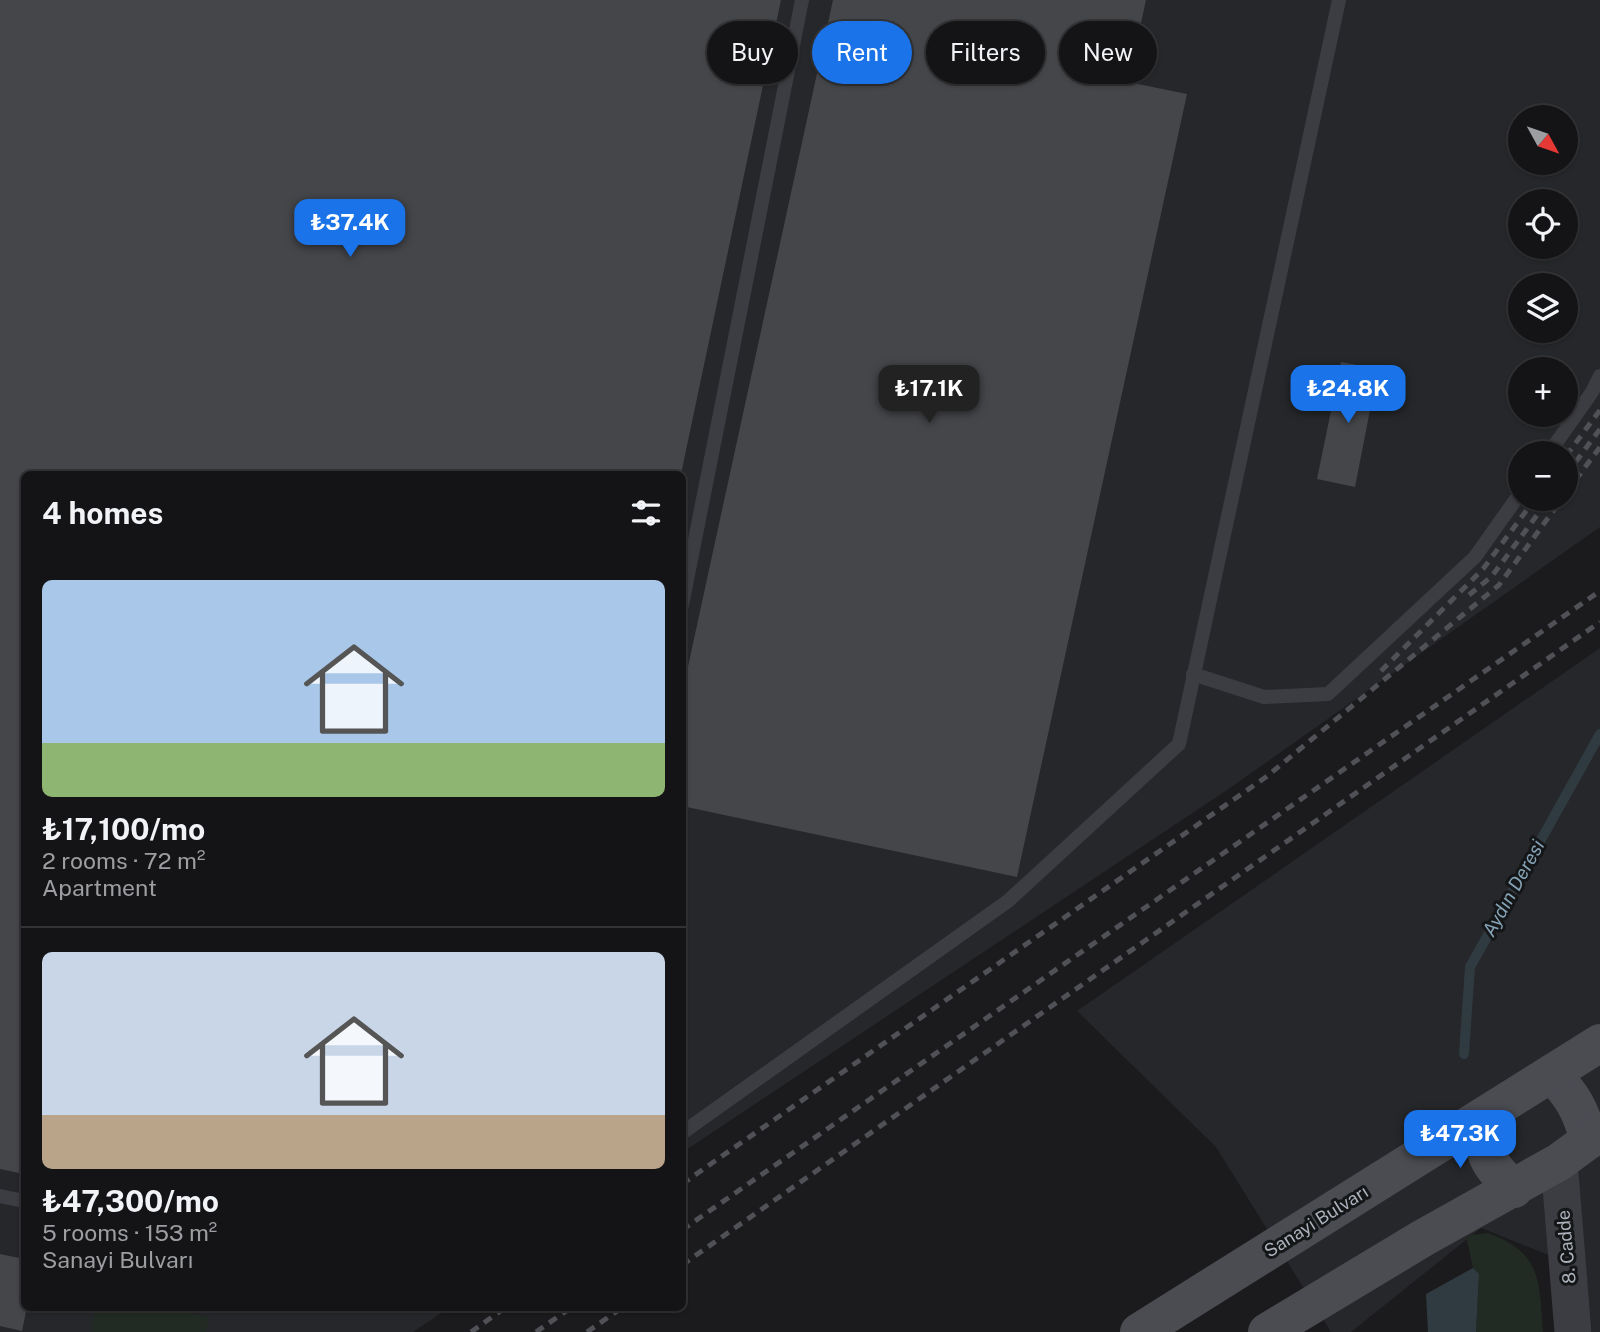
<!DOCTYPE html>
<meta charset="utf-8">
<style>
body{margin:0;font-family:"Public Sans",sans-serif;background:#212123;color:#f1f3f6;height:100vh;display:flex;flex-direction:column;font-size:26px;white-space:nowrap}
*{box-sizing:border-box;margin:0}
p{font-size:23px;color:#9d9ea1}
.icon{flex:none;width:38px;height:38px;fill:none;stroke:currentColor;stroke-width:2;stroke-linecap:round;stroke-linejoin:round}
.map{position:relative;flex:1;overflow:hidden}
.sheet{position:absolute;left:21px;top:471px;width:665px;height:840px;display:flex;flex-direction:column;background:#141416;border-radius:10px;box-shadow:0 2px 5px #0004,0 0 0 2px #333335}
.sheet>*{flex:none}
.banner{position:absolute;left:707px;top:21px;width:665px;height:63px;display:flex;gap:14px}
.needle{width:46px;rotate:130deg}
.controls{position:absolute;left:1508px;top:105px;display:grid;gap:14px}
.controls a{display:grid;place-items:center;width:70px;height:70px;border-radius:50%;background:#141416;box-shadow:0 2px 5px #0004,0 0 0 2px #333335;font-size:35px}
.price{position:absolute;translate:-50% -60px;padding:0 16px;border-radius:14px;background:#1a73e8;color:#fff;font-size:23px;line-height:46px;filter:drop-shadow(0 2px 4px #0008)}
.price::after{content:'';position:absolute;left:50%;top:42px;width:21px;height:16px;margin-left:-10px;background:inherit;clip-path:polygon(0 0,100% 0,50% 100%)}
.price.active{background:#222;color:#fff}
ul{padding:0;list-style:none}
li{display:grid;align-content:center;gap:14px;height:371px;padding:0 21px}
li+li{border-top:2px solid #333335}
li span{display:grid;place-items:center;height:217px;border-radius:10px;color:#555}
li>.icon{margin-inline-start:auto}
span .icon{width:126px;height:126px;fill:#fffc;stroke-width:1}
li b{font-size:30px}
h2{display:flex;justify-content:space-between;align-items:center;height:84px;padding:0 21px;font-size:30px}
.tag{padding:0 24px;border-radius:32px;background:#141416;box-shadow:0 2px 5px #0004,0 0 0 2px #333335;font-size:24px;line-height:63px}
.tag.active{background:#1a73e8;color:#fff}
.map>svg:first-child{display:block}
.built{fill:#26272a;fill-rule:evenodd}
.green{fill:#222b23}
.water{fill:#303b41}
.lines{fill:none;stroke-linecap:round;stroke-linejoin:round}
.stream{stroke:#303b41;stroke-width:10}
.building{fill:#45464a}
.service{stroke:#3c3d42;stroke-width:14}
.tertiary{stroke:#3c3d42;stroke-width:37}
.secondary{stroke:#4a4c52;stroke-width:38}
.rail{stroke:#4f5157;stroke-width:5;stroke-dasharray:9 7;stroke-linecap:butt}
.labels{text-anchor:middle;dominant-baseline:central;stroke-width:6;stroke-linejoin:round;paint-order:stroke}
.street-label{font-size:18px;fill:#adb3bc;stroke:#151618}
.water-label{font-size:19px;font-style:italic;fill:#85a3b6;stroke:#151618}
</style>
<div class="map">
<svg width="1600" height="1332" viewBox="0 0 1600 1332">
<rect width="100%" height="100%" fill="#1b1b1d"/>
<!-- built -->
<g class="built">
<path d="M0,0H1600V527L1230,788L683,1152L682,474H24V1307H450L413,1332H0ZM1521,117H1566V163H1521ZM1521,201H1566V247H1521ZM1521,285H1566V331H1521ZM1521,369H1566V415H1521ZM1521,453H1566V499H1521Z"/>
<polygon points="1600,648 1600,1332 1592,1332 1586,1270 1481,1228 1351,1332 1331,1332 1216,1147 1077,1011"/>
</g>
<!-- green -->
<g class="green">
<path d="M1488,1233C1542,1253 1539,1280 1543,1332H1476L1479,1274L1473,1268L1466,1236Z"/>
<polygon points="96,1307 160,1307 209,1317 206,1332 91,1332"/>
</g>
<!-- water -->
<polygon class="water" points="1473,1268 1479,1274 1476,1332 1428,1332 1426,1294"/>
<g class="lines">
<!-- stream -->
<polyline class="stream" points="1464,1054 1470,967 1600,734"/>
</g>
<!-- building -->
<g class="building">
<polygon points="0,0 781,0 681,474 24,474 24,1174 0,1169"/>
<polygon points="833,0 1146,0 1128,82 1187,94 1017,877 682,806 682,694"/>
<polygon points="1341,362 1378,369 1355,487 1317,479"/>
<polygon points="0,1254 24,1259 27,1307 22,1331 0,1326"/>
</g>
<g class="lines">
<!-- service -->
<g class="service">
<polyline points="1549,453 1592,392 1600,376"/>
<polyline points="682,605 802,0"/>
<polyline points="1193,674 1264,697 1328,694 1475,557 1521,492"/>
<polyline points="682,1133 1008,901 1179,744 1339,0"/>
<polyline points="0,1196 24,1201"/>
</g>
<!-- tertiary -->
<polyline class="tertiary" points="1559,1162 1573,1332"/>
<!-- secondary -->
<g class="secondary">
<path d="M1551,1074C1572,1094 1581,1111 1589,1140"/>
<path d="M1481,1118C1484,1156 1486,1162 1514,1189"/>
<polyline points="1139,1332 1600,1043"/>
<polyline points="1267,1332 1423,1238 1559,1162 1600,1132"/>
</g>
<!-- rail -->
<g class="rail">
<polyline points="1566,456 1600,410"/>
<polyline points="1566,475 1600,429"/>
<polyline points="1566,493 1600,447"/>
<polyline points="1469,595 1492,576 1549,499"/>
<polyline points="1381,671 1483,569 1535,499"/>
<polyline points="682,1184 1266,777 1499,585 1562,499"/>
<polyline points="682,1230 1600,591"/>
<polyline points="682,1265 1600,622"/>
<polyline points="471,1332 506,1307"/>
<polyline points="536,1332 572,1307"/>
<polyline points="587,1332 623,1307"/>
</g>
</g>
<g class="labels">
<!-- street labels -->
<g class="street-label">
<text transform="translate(1316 1221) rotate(-32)">Sanayi Bulvarı</text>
<text transform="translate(1566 1247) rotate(-95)">8. Cadde</text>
</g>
<!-- water labels -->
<g class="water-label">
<text transform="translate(1513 888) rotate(-61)">Aydın Deresi</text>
</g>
</g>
</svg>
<div class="controls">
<a><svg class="needle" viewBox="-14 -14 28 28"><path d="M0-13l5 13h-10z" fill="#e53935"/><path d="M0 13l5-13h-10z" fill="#9d9ea1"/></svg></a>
<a><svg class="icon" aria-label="locate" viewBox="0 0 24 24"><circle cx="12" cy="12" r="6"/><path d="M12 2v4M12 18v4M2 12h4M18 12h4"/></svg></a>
<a><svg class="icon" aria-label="layers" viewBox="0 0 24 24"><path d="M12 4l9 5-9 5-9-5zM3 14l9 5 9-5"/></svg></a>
<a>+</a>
<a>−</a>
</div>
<b class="price" style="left:350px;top:259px">₺37.4K</b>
<b class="price active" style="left:929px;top:425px">₺17.1K</b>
<b class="price" style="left:1348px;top:425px">₺24.8K</b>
<b class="price" style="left:1460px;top:1170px">₺47.3K</b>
<div class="banner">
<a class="tag">Buy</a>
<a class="tag active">Rent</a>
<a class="tag">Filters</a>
<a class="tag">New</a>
</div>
<section class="sheet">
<h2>4 homes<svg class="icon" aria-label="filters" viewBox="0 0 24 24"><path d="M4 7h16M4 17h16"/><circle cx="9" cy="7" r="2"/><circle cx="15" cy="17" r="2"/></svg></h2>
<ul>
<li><span style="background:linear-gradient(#a9c7e8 75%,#8fb573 0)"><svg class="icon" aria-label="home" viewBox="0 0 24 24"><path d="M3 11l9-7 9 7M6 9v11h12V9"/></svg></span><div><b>₺17,100/mo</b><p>2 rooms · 72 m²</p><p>Apartment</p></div></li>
<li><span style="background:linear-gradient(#c9d6e8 75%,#b9a48a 0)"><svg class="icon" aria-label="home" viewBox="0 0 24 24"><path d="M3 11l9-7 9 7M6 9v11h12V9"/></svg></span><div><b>₺47,300/mo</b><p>5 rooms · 153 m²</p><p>Sanayi Bulvarı</p></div></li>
</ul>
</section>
</div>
